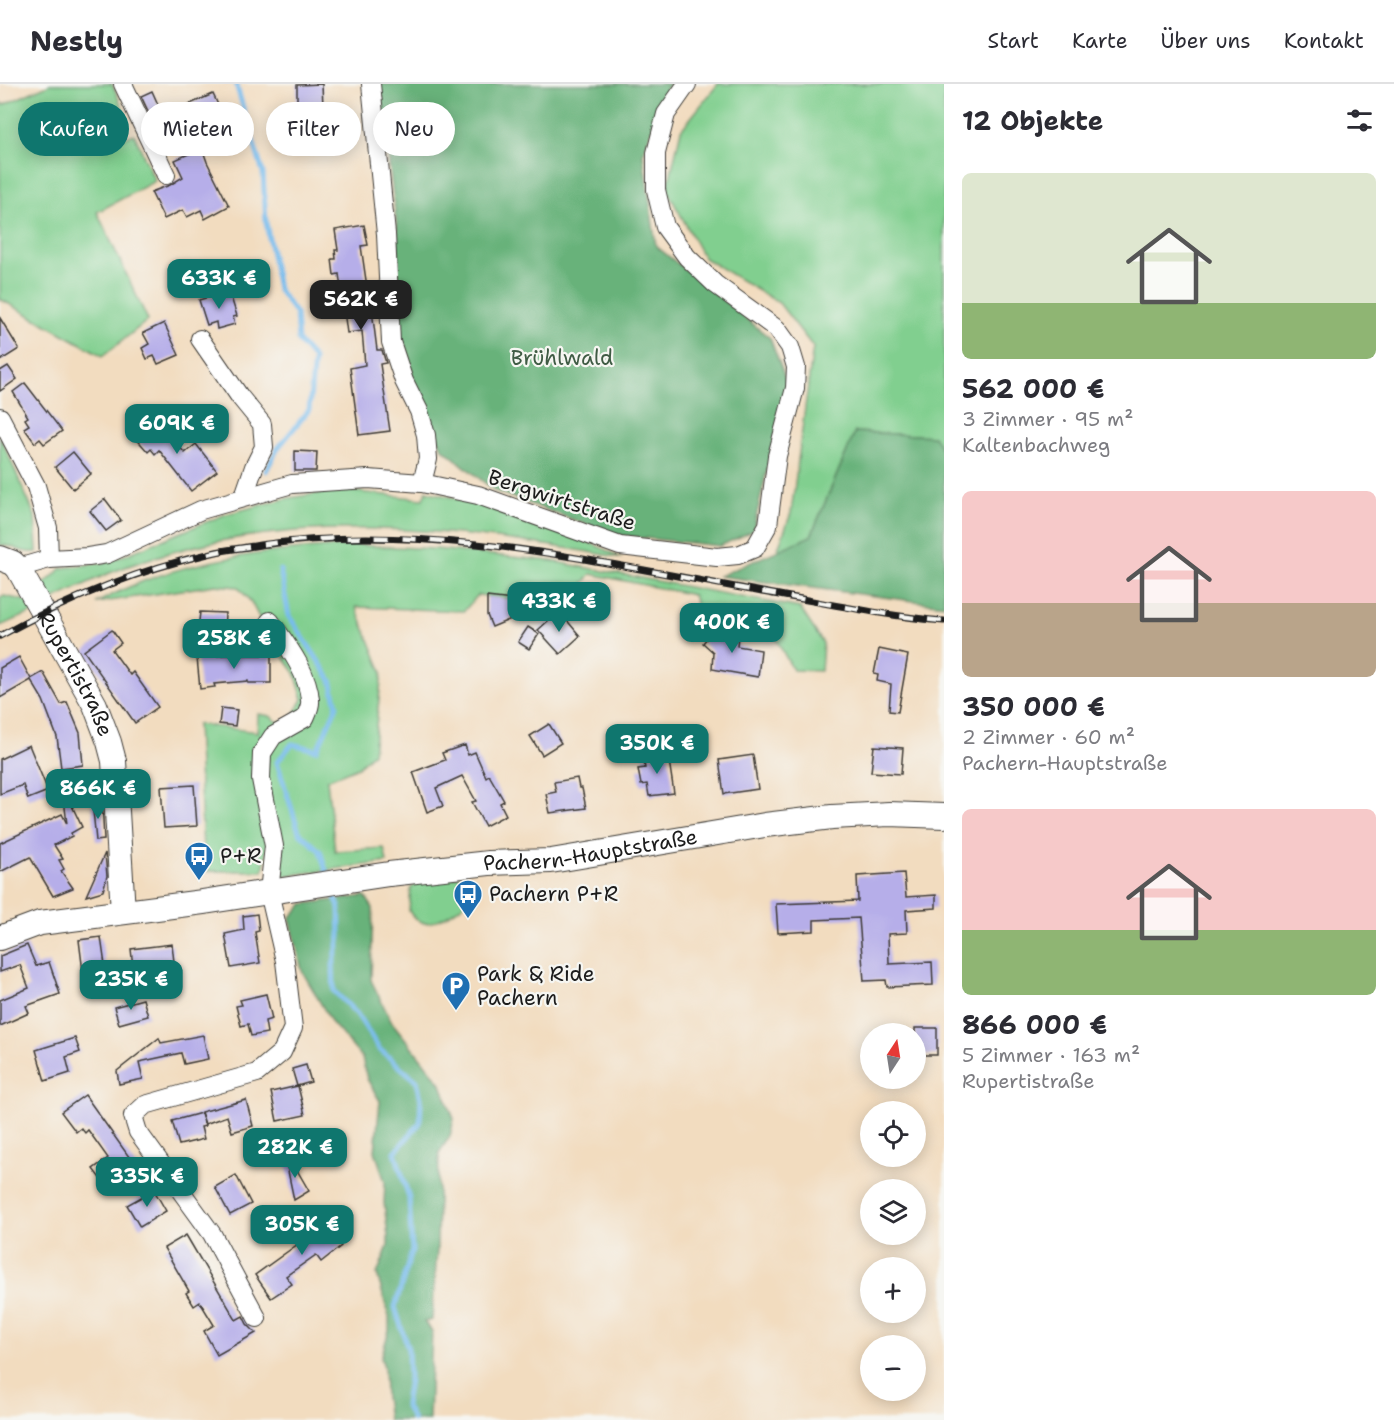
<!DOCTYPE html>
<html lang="de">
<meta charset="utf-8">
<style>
body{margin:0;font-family:"Shantell Sans",sans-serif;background:#f7f7f7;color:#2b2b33;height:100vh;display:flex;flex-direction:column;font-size:22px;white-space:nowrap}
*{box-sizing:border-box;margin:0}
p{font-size:20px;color:#7c7c81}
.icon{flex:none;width:33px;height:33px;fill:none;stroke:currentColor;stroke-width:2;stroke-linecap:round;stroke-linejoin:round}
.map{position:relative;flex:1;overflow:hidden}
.details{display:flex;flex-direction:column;background:#fff;width:450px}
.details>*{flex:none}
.hud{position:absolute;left:18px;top:18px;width:570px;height:54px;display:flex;gap:12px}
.needle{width:39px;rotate:12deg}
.tools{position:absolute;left:860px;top:939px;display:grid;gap:12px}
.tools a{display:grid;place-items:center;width:66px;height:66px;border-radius:50%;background:#fff;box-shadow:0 3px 15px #0003;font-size:30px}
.price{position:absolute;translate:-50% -51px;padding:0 14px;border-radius:12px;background:#0f766e;color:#fff;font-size:20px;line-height:39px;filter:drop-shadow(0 2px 3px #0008)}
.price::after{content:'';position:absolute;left:50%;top:36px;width:18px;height:14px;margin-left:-9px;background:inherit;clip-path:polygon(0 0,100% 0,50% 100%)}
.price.on{background:#222;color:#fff}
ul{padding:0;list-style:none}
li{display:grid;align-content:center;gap:12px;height:318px;padding:0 18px}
li span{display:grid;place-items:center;height:186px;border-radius:9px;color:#555}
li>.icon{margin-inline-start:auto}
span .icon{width:108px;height:108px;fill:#fffc;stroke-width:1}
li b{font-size:26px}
h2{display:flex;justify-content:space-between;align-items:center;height:72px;padding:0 18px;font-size:26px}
.pill{padding:0 21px;border-radius:27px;background:#fff;box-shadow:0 3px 15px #0003;font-size:21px;line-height:54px}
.pill.on{background:#0f766e;color:#fff}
header{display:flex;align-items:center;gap:36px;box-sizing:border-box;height:84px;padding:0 30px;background:#fff;border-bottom:2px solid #e1e1e2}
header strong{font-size:28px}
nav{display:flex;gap:33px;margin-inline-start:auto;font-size:21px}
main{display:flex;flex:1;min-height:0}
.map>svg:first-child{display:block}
.green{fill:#81cf8f;stroke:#4e7656;stroke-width:1.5}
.forest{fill:#68b27a;stroke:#42674b;stroke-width:1.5}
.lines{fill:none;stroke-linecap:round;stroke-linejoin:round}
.stream{stroke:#77bced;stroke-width:5}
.building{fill:#b6aee9}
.minor-casing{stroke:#3c3934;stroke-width:20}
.secondary-casing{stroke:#3c3934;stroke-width:26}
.minor{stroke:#fff;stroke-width:18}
.secondary{stroke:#fff;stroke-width:24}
.rail-casing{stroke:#1c1c1c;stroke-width:7}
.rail{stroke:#f6f6f2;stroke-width:4.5;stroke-dasharray:14;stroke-linecap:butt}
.labels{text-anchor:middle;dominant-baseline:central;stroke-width:4.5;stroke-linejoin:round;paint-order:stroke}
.park-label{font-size:21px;fill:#3f5b44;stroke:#f6f6f2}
.street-label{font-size:21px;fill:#1c1c1c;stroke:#f6f6f2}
.poi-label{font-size:21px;fill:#1c1c1c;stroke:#f6f6f2;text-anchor:start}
</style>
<header>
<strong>Nestly</strong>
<nav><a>Start</a><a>Karte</a><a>Über uns</a><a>Kontakt</a></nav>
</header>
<main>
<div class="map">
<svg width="944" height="1336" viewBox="0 0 944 1336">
<rect width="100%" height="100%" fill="#f6f6f2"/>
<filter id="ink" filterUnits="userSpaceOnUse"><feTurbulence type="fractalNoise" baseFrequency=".0167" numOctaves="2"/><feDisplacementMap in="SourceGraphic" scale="12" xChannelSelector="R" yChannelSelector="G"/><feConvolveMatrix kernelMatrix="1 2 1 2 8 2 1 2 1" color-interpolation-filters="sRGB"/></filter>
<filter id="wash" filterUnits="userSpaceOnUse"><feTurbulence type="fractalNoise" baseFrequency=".008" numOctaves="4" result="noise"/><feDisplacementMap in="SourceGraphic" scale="24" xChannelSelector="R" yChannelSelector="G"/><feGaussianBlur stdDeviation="1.35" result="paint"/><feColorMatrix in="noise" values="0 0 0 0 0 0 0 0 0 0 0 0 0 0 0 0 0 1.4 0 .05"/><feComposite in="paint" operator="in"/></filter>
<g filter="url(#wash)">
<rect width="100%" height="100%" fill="#f2dcbf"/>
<!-- green -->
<g class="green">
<polygon points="50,0 112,0 125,29 114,36 110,46 122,55 134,50 155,97 97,128 148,236 103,272 0,215 0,17 3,21"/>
<polygon points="718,0 944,0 944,369 933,352 855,348 811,452 777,467 791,429 813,263 779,219 704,174 667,106 681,46"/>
<path d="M0,352L35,432L37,468C19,470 16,461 0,461Z"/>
<path d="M340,406L423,415L426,407C491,422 563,443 622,474C451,443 276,422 110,489C88,498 66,510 44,520L41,513L43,501L62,484L108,478L226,430L289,414Z"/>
<path d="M355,461L436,465L551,477L800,524L823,559L821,587L793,586L766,537L697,523L693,511L591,490L567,520L478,511L464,527L356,523L382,588L373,669L358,683L327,696L335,767L384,764L387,778L282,792L281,756L269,754L263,787H204L197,640L257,648L258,630L270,632L278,638L291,636L303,615L295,589L269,553L251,518L238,503L215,501L96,519C108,513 121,506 134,501C203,472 281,466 355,461Z"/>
<polygon points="4,512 27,517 34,528 0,542 0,514"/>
<path d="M460,792C495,811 436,841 424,839C416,837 413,833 409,827L411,804L421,797Z"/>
</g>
<!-- forest -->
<g class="forest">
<polygon points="379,0 671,0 667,4 643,70 656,162 770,254 787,299 753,447 720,462 615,451 495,407 442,364 401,270 397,144"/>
<polygon points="855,348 934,352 944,369 944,521 719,492 811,452"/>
<polygon points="365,812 373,824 371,896 391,937 440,998 454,1035 450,1052 439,1069 437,1166 432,1236 424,1238 432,1247 429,1336 388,1336 385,1313 384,1283 381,1274 389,1246 389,1233 377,1190 388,1162 388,1152 384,1119 385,1098 375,1067 380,1017 367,995 362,974 332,939 302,887 290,834 303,820"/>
</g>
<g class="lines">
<!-- stream -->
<g class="stream">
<polyline points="236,0 263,89 266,138 278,205 296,230 298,257 314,275 309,326 278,364 266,387"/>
<polyline points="280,486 289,532 331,596 337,622 317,666 292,660 277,678 299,748 320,767 328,793"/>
<polyline points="332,805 339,823 340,852 333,882 334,907 357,930 379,965 417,997 421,1015 420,1039 395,1068 409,1114 412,1167 395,1223 408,1265 409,1295 405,1321 413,1336"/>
</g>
</g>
<g id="blocks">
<!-- building -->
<g class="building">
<polygon points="322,0 323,23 297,24 297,1"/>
<polygon points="152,7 161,27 174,21 181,35 157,46 141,12"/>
<polygon points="213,10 225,36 195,49 183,23"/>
<polygon points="202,64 207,78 229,122 205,135 201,126 187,133 183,126 164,135 151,108 170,101 183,93 175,76"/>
<polygon points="364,141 368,161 361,162 368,210 370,210 377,266 382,266 386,279 380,280 390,347 359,351 350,284 365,281 362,247 347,249 339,190 334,191 332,175 336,175 335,166 338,166 335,146"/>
<polygon points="229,207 237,232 233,233 235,240 217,245 216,238 207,241 199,216"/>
<polygon points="0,234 19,265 0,277"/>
<polygon points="164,239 179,271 158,280 154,272 147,275 142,264 149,260 143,249"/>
<polygon points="8,282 17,295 0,307 0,287"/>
<polygon points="25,299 62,347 44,360 40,355 35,359 24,344 29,341 25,335 28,333 13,308"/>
<polygon points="153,335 185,369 196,360 217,387 191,407 159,366 155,370 151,365 148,368 134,352"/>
<polygon points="295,367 317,368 316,387 295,387"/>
<polygon points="73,368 91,390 73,405 55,383"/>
<polygon points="105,415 121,436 106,447 90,427"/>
<polygon points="487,513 521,517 521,531 492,543 487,531"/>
<polygon points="559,527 580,552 560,570 538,546"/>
<polygon points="200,528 225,529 224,548 198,546"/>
<polygon points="718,541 728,550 738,552 737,562 761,566 758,593 712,585 713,568 703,559"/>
<polygon points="528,543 539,550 529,565 518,558"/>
<polygon points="112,546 121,559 112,566 130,591 133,588 158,623 135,639 84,567"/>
<polygon points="879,565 908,571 898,628 889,627 891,600 877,597 878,591 874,590"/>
<polygon points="225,571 271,571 271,599 248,599 248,597 214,600 215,603 200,605 197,574"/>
<polygon points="19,573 31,595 43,588 61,620 67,618 80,649 83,681 61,684 57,653 43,616 31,596 0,614 0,584"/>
<polygon points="221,624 237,626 235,642 219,640"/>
<polygon points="549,640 561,659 542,671 530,652"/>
<polygon points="29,661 48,707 28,715 23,701 0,710 0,675"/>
<polygon points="465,661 468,671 475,668 486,693 489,691 504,717 500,719 506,731 485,742 472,718 476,717 462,692 436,704 443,722 427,728 413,688 445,676 442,669"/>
<polygon points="874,662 903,664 901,690 871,688"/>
<polygon points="668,670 674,709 649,712 647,700 641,701 638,685 645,684 643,673"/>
<polygon points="753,671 758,705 724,710 719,676"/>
<polygon points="577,694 579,704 582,704 586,724 550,729 546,710 556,708 554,698"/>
<polygon points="194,701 197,742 164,744 161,703"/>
<polygon points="63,707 65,707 82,743 71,749 72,752 54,761 63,775 59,776 64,785 61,787 73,804 53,812 30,773 0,788 0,759 62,730 67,740"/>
<polygon points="92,716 102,716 104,756 96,757"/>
<polygon points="105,769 107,792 103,807 86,812"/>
<polygon points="904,789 906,813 936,811 936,824 906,826 907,849 888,850 889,880 932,878 933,901 887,903 886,896 864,897 859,834 814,836 814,847 778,849 776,820 858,817 857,792"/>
<polygon points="257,830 259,847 255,848 260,879 231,884 225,850 244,846 243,832"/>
<polygon points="101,853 109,909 86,912 79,856"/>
<polygon points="172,860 175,887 134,892 131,865"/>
<polygon points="27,861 36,882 49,878 60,910 26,922 29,929 0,942 0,916 29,904 20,881 0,888 0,872"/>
<polygon points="266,910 272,935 265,937 267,949 251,952 248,940 241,942 236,922 242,921 240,916"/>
<polygon points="143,915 148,932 119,940 114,923"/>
<rect x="915" y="944" width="22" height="27"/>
<polygon points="203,951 208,975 184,980 181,969 139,978 143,995 119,1000 117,987 159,954 161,959"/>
<polygon points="75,954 80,968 66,973 70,989 45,997 36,966"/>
<polygon points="306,981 311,998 297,1002 292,985"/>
<polygon points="298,1002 305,1031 277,1037 271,1008"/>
<polygon points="85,1011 137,1084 108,1105 93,1085 108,1074 88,1046 85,1049 81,1044 76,1048 61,1028"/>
<polygon points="246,1016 253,1042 232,1048 227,1032 205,1040 201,1028"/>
<polygon points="201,1029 205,1042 201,1043 204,1055 179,1061 172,1037"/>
<polygon points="286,1067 309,1107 294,1116 284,1068"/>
<polygon points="236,1091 251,1120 230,1131 215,1103"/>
<polygon points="154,1106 166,1127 140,1143 127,1121"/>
<polygon points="338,1127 344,1149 337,1155 341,1162 321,1178 316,1171 286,1192 292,1200 271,1214 255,1191 305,1155"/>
<polygon points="186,1151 236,1236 243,1232 247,1240 256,1249 217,1271 204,1247 214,1241 200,1218 194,1222 186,1209 189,1207 164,1164"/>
</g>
</g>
</g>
<g filter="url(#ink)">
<use href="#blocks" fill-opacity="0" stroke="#3c3934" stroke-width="1.5"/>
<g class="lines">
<!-- minor casing -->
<g class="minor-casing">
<g id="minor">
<polyline points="123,0 166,91"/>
<polyline points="371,0 386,150 391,258 404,297 419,327 426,351 428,375 422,399"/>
<polyline points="200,255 240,313 262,340 264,363 254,383 244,412"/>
<polyline points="0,333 36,402 48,444 49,475"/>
<polyline points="18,484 49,475 88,473 107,470 201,426 292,400 368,395 422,399 478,411 620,462 717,473 738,471 755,464 768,441 777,372 795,304 796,283 790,263 777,245 715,200 687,173 665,143 656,106 656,69 666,30 687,0"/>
<path d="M257,1234L212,1150L138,1048L133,1032L145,1021L257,989L282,968L293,944L285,877L269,808L274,762L261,695L262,669L273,652L305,634C307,629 311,622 310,616C308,587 286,560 270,537"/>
</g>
</g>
<!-- secondary casing -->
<g class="secondary-casing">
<g id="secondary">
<path id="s1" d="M0,474L13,479L18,484L95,621L109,658L114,677L123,828"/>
<path id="s2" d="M0,854L40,839L203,818L389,790L489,779L551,777L765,741L832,733L889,730L944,732"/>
</g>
</g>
<!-- minor -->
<use href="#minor" class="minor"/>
<!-- secondary -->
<use href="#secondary" class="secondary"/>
<!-- rail casing -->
<g class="rail-casing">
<path id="rail" d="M0,552C67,515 137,486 212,469C228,465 244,464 260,461C429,437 596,478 762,508C822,518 883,532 944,537"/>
</g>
<!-- rail -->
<use href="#rail" class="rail"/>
</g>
</g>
<!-- icons -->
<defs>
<g id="bus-pin" transform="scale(1.5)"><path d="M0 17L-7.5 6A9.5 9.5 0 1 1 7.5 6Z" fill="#1f6fb2" stroke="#f6f6f2"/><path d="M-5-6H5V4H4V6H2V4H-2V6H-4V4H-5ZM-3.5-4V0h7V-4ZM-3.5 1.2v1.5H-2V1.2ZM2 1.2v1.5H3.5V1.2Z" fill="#fff"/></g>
<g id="parking-pin" transform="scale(1.5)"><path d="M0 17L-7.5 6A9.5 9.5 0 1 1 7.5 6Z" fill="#1f6fb2" stroke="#f6f6f2"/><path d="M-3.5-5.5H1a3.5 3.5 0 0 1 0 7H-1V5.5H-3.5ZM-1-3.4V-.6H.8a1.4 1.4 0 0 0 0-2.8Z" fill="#fff"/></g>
</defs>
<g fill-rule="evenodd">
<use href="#bus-pin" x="199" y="772"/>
<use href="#bus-pin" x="468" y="810"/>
<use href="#parking-pin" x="456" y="902"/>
</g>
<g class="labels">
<!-- park labels -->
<g class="park-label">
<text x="562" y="274">Brühlwald</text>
</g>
<!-- street labels -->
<g class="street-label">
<text transform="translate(562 416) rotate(18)">Bergwirtstraße</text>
<text stroke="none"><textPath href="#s1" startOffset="141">Rupertistraße</textPath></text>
<text stroke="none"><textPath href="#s2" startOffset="598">Pachern-Hauptstraße</textPath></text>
</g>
<!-- poi labels -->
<g class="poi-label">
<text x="220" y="772">P+R</text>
<text x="489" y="810">Pachern P+R</text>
<text x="477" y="890">Park &amp; Ride<tspan x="477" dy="24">Pachern</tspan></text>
</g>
</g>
</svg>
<div class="tools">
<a><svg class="needle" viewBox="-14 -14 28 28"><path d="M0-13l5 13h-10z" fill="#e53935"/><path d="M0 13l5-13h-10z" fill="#7c7c81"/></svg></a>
<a><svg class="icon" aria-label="locate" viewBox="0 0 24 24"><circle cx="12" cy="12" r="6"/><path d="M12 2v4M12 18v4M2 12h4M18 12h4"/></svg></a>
<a><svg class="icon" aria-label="layers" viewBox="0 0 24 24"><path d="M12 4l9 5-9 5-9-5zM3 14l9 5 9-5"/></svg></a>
<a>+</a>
<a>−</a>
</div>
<b class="price" style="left:219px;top:226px">633K €</b>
<b class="price on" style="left:361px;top:247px">562K €</b>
<b class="price" style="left:177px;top:371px">609K €</b>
<b class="price" style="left:559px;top:549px">433K €</b>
<b class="price" style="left:732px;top:570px">400K €</b>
<b class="price" style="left:234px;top:586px">258K €</b>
<b class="price" style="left:657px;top:691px">350K €</b>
<b class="price" style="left:98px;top:736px">866K €</b>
<b class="price" style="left:131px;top:927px">235K €</b>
<b class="price" style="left:295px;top:1095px">282K €</b>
<b class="price" style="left:147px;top:1124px">335K €</b>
<b class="price" style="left:302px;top:1172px">305K €</b>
<div class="hud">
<a class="pill on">Kaufen</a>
<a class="pill">Mieten</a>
<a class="pill">Filter</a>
<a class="pill">Neu</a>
</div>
</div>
<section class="details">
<h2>12 Objekte<svg class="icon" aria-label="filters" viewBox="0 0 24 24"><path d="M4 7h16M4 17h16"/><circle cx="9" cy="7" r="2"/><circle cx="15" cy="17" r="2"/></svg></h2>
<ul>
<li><span style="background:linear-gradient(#dfe7d0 70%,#8fb573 0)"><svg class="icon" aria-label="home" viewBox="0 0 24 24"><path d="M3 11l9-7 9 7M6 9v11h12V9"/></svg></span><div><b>562 000 €</b><p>3 Zimmer · 95 m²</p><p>Kaltenbachweg</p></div></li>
<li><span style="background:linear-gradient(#f6c9c9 60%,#b9a48a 0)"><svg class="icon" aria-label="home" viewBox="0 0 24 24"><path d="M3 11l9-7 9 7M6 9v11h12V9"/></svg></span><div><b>350 000 €</b><p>2 Zimmer · 60 m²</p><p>Pachern-Hauptstraße</p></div></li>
<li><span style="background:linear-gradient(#f6c9c9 65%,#8fb573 0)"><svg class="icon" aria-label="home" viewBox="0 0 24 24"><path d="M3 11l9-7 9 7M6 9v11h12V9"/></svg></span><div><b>866 000 €</b><p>5 Zimmer · 163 m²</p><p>Rupertistraße</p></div></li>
</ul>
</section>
</main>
